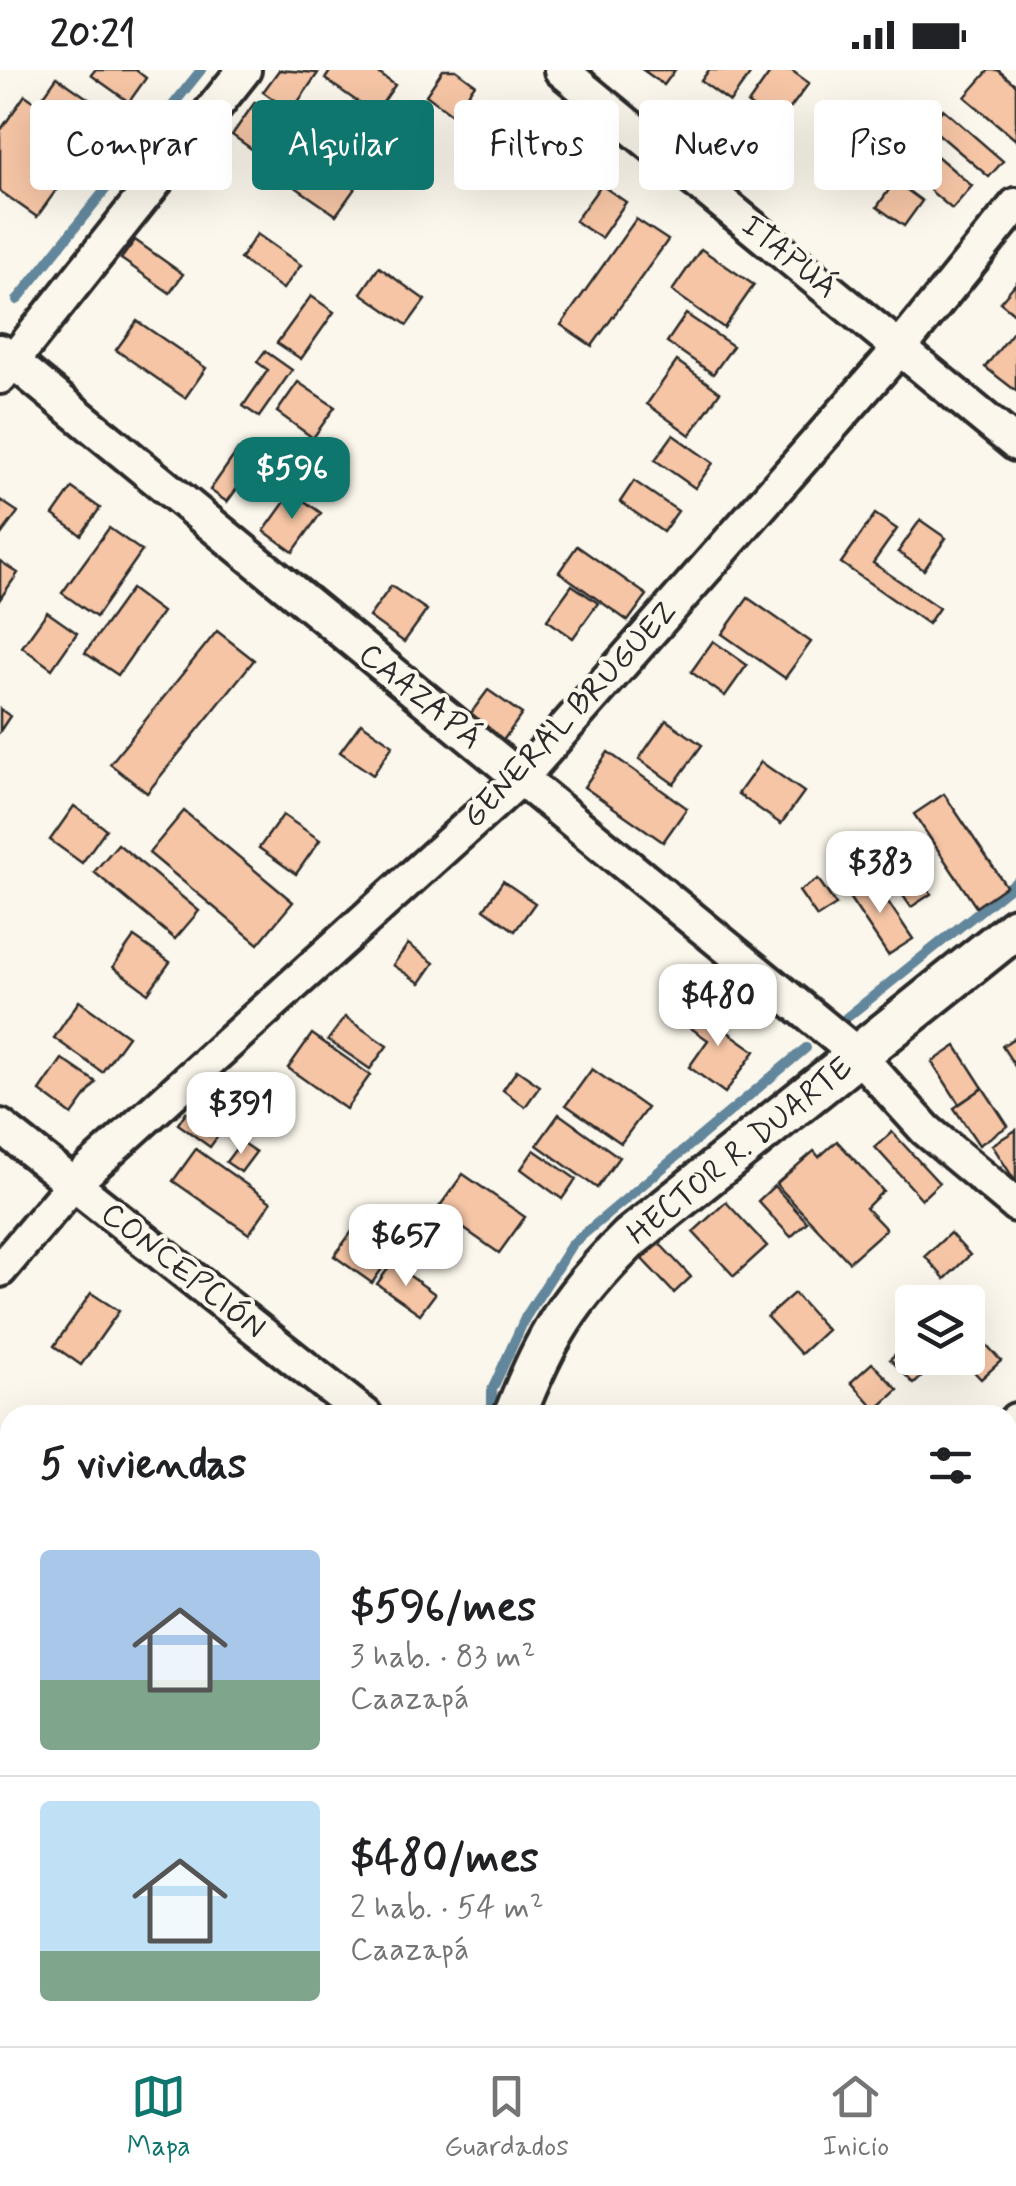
<!DOCTYPE html>
<html lang="es">
<meta charset="utf-8">
<style>
body{margin:0;font-family:Mynerve,sans-serif;background:#f2f2f2;color:#202124;height:100vh;display:flex;flex-direction:column;font-size:38px;white-space:nowrap}
*{box-sizing:border-box;margin:0}
p{font-size:32px;color:#757577}
.icon{flex:none;width:55px;height:55px;fill:none;stroke:currentColor;stroke-width:2;stroke-linecap:round;stroke-linejoin:round}
.map{position:relative;flex:1;overflow:hidden}
.drawer{position:absolute;left:0px;top:1335px;width:1018px;height:642px;display:flex;flex-direction:column;background:#fff;border-radius:30px 30px 0 0;box-shadow:0 10px 40px #0002}
.drawer>*{flex:none}
.guide{position:absolute;left:30px;top:30px;width:958px;height:90px;display:flex;gap:20px}
.fabs{position:absolute;left:895px;top:1215px;display:grid;gap:20px}
.fabs a{display:grid;place-items:center;width:90px;height:90px;border-radius:10px;background:#fff;box-shadow:0 10px 40px #0002;font-size:50px}
.price{position:absolute;translate:-50% -85px;padding:0 22px;border-radius:20px;background:#fff;color:#222;font-size:32px;line-height:65px;filter:drop-shadow(0 2px 5px #0008)}
.price::after{content:'';position:absolute;left:50%;top:60px;width:30px;height:22px;margin-left:-15px;background:inherit;clip-path:polygon(0 0,100% 0,50% 100%)}
.price.active{background:#0f766e;color:#fff}
ul{padding:0;list-style:none}
li{display:flex;align-items:center;gap:30px;height:250px;padding:0 40px}
li+li{border-top:2px solid #e0e0e0}
li span{display:grid;place-items:center;flex:none;width:280px;height:200px;border-radius:10px;color:#555}
li>.icon{margin-inline-start:auto}
span .icon{width:120px;height:120px;fill:#fffc;stroke-width:1}
li b{font-size:42px}
h2{display:flex;justify-content:space-between;align-items:center;height:120px;padding:0 40px;font-size:42px}
.chip{padding:0 35px;border-radius:10px;background:#fff;box-shadow:0 10px 40px #0002;font-size:35px;line-height:90px}
.chip.active{background:#0f766e;color:#fff}
.status{display:flex;justify-content:space-between;align-items:center;height:70px;padding:0 50px;background:#fff;direction:ltr}
.status svg{height:28px;fill:currentColor}
.tab-bar{display:flex;justify-content:space-around;align-items:center;height:140px;border-top:2px solid #e0e0e0;background:#fff;font-size:28px;color:#757577}
.tab-bar a{display:grid;justify-items:center;gap:5px}
.tab-bar .active{color:#0f766e}
.map>svg:first-child{display:block}
.lines{fill:none;stroke-linecap:round;stroke-linejoin:round}
.stream{stroke:#62869c;stroke-width:10}
.building{fill:#f5c5a5;stroke:#2b2b2b;stroke-width:2.5}
.minor-casing{stroke:#2b2b2b;stroke-width:40}
.tertiary-casing{stroke:#2b2b2b;stroke-width:48}
.minor{stroke:#fbf7ec;stroke-width:32}
.tertiary{stroke:#fbf7ec;stroke-width:40}
.labels{text-anchor:middle;dominant-baseline:central;stroke-width:8;stroke-linejoin:round;paint-order:stroke}
.street-label{font-size:32px;fill:#2b2b2b;stroke:#fbf7ec}
</style>
<div class="status"><b>20:21</b><svg viewBox="0 0 49 12"><path d="M0 12V9h3v3zM5 12V6h3v6zM10 12V3h3v9zM15 12V0h3v12zM26 1h20v11H26zM47 4h2v5h-2z"/></svg></div>
<div class="map">
<svg width="1016" height="1976" viewBox="0 0 1016 1976">
<rect width="100%" height="100%" fill="#fbf7ec"/>
<filter id="ink" filterUnits="userSpaceOnUse"><feTurbulence type="fractalNoise" baseFrequency=".01" numOctaves="2"/><feDisplacementMap in="SourceGraphic" scale="20" xChannelSelector="R" yChannelSelector="G"/><feConvolveMatrix kernelMatrix="1 2 1 2 8 2 1 2 1" color-interpolation-filters="sRGB"/></filter>
<g filter="url(#ink)">
<g class="lines">
<!-- stream -->
<g class="stream">
<polyline points="17,230 201,0"/>
<polyline points="846,948 1016,812"/>
<polyline points="492,1339 492,1320 525,1248 572,1174 806,978"/>
<polyline points="399,1968 400,1976"/>
</g>
</g>
<!-- building -->
<g class="building">
<polygon points="95,0 136,0 146,8 129,32 91,5"/>
<polygon points="279,0 318,3 291,42 263,22"/>
<polygon points="331,0 374,0 395,15 375,44 325,9"/>
<polygon points="443,0 456,0 475,14 453,45 426,25"/>
<polygon points="643,0 675,0 664,15"/>
<polygon points="709,0 753,0 730,32 701,11"/>
<polygon points="772,0 791,0 809,13 778,55 748,34"/>
<polygon points="989,0 998,0 1016,15 1016,70 965,27"/>
<polygon points="57,7 106,41 91,61 43,27"/>
<polygon points="25,25 91,71 37,147 0,121 0,61"/>
<polygon points="255,32 281,51 268,68 285,80 274,95 232,65"/>
<polygon points="943,39 1003,91 989,107 929,56"/>
<polygon points="889,45 972,116 952,139 868,68"/>
<polygon points="321,78 363,107 336,145 294,116"/>
<polygon points="895,111 922,131 904,156 877,137"/>
<polygon points="601,115 626,132 601,168 575,151"/>
<polygon points="636,149 668,170 592,276 561,255"/>
<polygon points="257,164 301,195 283,219 240,189"/>
<polygon points="135,170 183,204 170,223 121,189"/>
<polygon points="701,179 754,215 724,258 672,221"/>
<polygon points="379,197 425,230 407,255 361,223"/>
<polygon points="1016,213 1016,245 1000,232"/>
<polygon points="311,226 334,242 301,289 277,273"/>
<polygon points="686,244 733,276 713,304 667,272"/>
<polygon points="137,251 206,298 185,328 116,280"/>
<polygon points="1013,262 1016,265 1016,321 985,297"/>
<polygon points="265,281 292,300 259,347 243,336 268,300 257,292"/>
<polygon points="677,291 720,322 690,365 647,334"/>
<polygon points="298,312 335,337 313,368 277,342"/>
<polygon points="673,365 713,393 695,418 655,390"/>
<polygon points="238,380 256,393 227,432 210,420"/>
<polygon points="259,395 279,409 266,428 245,414"/>
<polygon points="634,411 678,441 663,462 620,432"/>
<polygon points="72,418 100,438 81,465 53,445"/>
<polygon points="292,422 321,443 293,482 264,461"/>
<polygon points="0,430 18,442 0,466"/>
<polygon points="875,444 897,459 873,493 939,538 928,554 841,493"/>
<polygon points="920,450 946,468 924,500 898,482"/>
<polygon points="109,458 142,481 96,547 62,523"/>
<polygon points="577,476 647,525 628,551 559,502"/>
<polygon points="0,491 18,503 0,529"/>
<polygon points="572,515 598,533 573,568 547,550"/>
<polygon points="391,516 427,540 404,572 369,547"/>
<polygon points="131,519 162,542 118,605 85,583"/>
<polygon points="748,528 811,572 785,608 722,564"/>
<polygon points="47,542 77,563 52,599 22,577"/>
<polygon points="217,561 254,590 147,723 110,694"/>
<polygon points="713,571 747,595 725,626 691,602"/>
<polygon points="488,620 522,644 502,672 468,647"/>
<polygon points="0,639 10,646 0,661"/>
<polygon points="666,650 702,675 674,714 639,689"/>
<polygon points="361,653 393,675 373,705 340,682"/>
<polygon points="608,682 687,738 663,772 584,717"/>
<polygon points="761,692 804,722 781,754 738,724"/>
<polygon points="944,724 1006,816 976,837 914,744"/>
<polygon points="74,736 106,759 82,793 50,770"/>
<polygon points="184,741 293,832 258,874 149,783"/>
<polygon points="283,745 320,770 296,804 259,778"/>
<polygon points="118,774 199,841 175,869 94,802"/>
<polygon points="901,780 931,824 911,837 881,794"/>
<polygon points="872,808 913,869 888,885 847,824"/>
<polygon points="818,809 836,835 817,847 799,821"/>
<polygon points="503,811 535,833 515,861 484,839"/>
<polygon points="134,867 170,892 148,923 113,897"/>
<polygon points="408,874 434,893 420,913 393,895"/>
<polygon points="707,930 727,944 718,955 755,981 725,1023 689,997 708,970 688,956"/>
<polygon points="79,931 128,966 102,1002 54,968"/>
<polygon points="345,947 387,976 370,999 328,970"/>
<polygon points="312,964 370,1005 346,1039 288,998"/>
<polygon points="1016,967 1016,998 1002,976"/>
<polygon points="956,976 983,1018 959,1034 932,992"/>
<polygon points="62,989 96,1012 72,1045 40,1021"/>
<polygon points="592,999 647,1038 621,1073 566,1035"/>
<polygon points="517,1000 540,1016 525,1037 503,1020"/>
<polygon points="983,1018 1008,1056 979,1075 954,1038"/>
<polygon points="213,1035 231,1048 210,1077 178,1054 186,1042 201,1053"/>
<polygon points="559,1044 619,1087 597,1118 537,1075"/>
<polygon points="1016,1060 1016,1110 1015,1111 992,1075"/>
<polygon points="892,1062 939,1113 922,1129 875,1077"/>
<polygon points="837,1071 883,1121 866,1138 886,1159 849,1192 776,1114 814,1081 819,1087"/>
<polygon points="241,1072 256,1082 241,1102 226,1092"/>
<polygon points="196,1079 271,1132 249,1164 173,1111"/>
<polygon points="534,1080 576,1109 562,1129 521,1099"/>
<polygon points="463,1104 525,1147 499,1183 437,1140"/>
<polygon points="774,1116 807,1152 791,1167 758,1131"/>
<polygon points="726,1132 767,1176 734,1206 693,1162"/>
<polygon points="356,1156 393,1183 372,1213 334,1186"/>
<polygon points="950,1163 970,1185 945,1209 925,1186"/>
<polygon points="659,1173 691,1207 674,1223 642,1189"/>
<polygon points="392,1193 435,1224 420,1244 377,1214"/>
<polygon points="91,1223 119,1241 81,1295 54,1276"/>
<polygon points="794,1223 827,1260 801,1284 767,1247"/>
<polygon points="968,1254 1001,1291 981,1309 961,1288 968,1288"/>
<polygon points="912,1269 912,1288 942,1288 914,1314 890,1289"/>
<polygon points="872,1293 898,1320 876,1340 851,1312"/>
<polygon points="0,1602 10,1609 10,1622 0,1636"/>
<polygon points="10,1637 10,1688 0,1701 0,1651"/>
<polygon points="1016,1753 1016,1811 1008,1806 1008,1770"/>
<polygon points="282,1968 325,1968 342,1976 278,1976"/>
<polygon points="609,1968 650,1968 646,1976 605,1976"/>
<polygon points="653,1968 678,1968 673,1976"/>
<polygon points="762,1968 765,1968 782,1976 758,1976"/>
<polygon points="812,1968 844,1968 840,1976 807,1976"/>
<polygon points="936,1968 984,1968 980,1976 952,1976"/>
</g>
<g class="lines">
<!-- minor casing -->
<g class="minor-casing">
<g id="minor">
<polyline points="561,0 1016,374"/>
<polyline points="0,281 858,985 926,1060 1016,1135"/>
<polyline points="0,307 244,0"/>
<polyline points="0,1056 365,1345"/>
<polyline points="0,1200 73,1114 520,709 900,278 1016,135"/>
<polyline points="1008,1361 1016,1350"/>
<polyline points="1008,1634 1016,1638"/>
<polyline points="0,1759 10,1767"/>
<polyline points="0,1931 10,1916"/>
<polyline points="542,1968 559,1976"/>
</g>
</g>
<!-- tertiary casing -->
<g class="tertiary-casing">
<g id="tertiary">
<path d="M515,1345C545,1267 570,1227 630,1168L1016,858"/>
<polyline points="226,1976 230,1968"/>
</g>
</g>
<!-- minor -->
<use href="#minor" class="minor"/>
<!-- tertiary -->
<use href="#tertiary" class="tertiary"/>
</g>
</g>
<g class="labels">
<!-- street labels -->
<g class="street-label">
<text transform="translate(789 187) rotate(39)">ITAPUÁ</text>
<text transform="translate(420 627) rotate(39)">CAAZAPÁ</text>
<text transform="translate(570 645) rotate(-47)">GENERAL BRUGUEZ</text>
<text transform="translate(740 1081) rotate(-39)">HECTOR R. DUARTE</text>
<text transform="translate(183 1201) rotate(38)">CONCEPCIÓN</text>
</g>
</g>
</svg>
<div class="fabs">
<a><svg class="icon" aria-label="layers" viewBox="0 0 24 24"><path d="M12 4l9 5-9 5-9-5zM3 14l9 5 9-5"/></svg></a>
</div>
<b class="price active" style="left:292px;top:452px">$596</b>
<b class="price" style="left:880px;top:846px">$383</b>
<b class="price" style="left:718px;top:979px">$480</b>
<b class="price" style="left:241px;top:1087px">$391</b>
<b class="price" style="left:406px;top:1219px">$657</b>
<div class="guide">
<a class="chip">Comprar</a>
<a class="chip active">Alquilar</a>
<a class="chip">Filtros</a>
<a class="chip">Nuevo</a>
<a class="chip">Piso</a>
</div>
<section class="drawer">
<h2>5 viviendas<svg class="icon" aria-label="filters" viewBox="0 0 24 24"><path d="M4 7h16M4 17h16"/><circle cx="9" cy="7" r="2"/><circle cx="15" cy="17" r="2"/></svg></h2>
<ul>
<li><span style="background:linear-gradient(#a9c7e8 65%,#7fa58c 0)"><svg class="icon" aria-label="home" viewBox="0 0 24 24"><path d="M3 11l9-7 9 7M6 9v11h12V9"/></svg></span><div><b>$596/mes</b><p>3 hab. · 83 m²</p><p>Caazapá</p></div></li>
<li><span style="background:linear-gradient(#bfe0f5 75%,#7fa58c 0)"><svg class="icon" aria-label="home" viewBox="0 0 24 24"><path d="M3 11l9-7 9 7M6 9v11h12V9"/></svg></span><div><b>$480/mes</b><p>2 hab. · 54 m²</p><p>Caazapá</p></div></li>
</ul>
</section>
</div>
<nav class="tab-bar">
<a class="active"><svg class="icon" aria-label="map" viewBox="0 0 24 24"><path d="M3 6l6-2 6 2 6-2v14l-6 2-6-2-6 2zM9 4v14M15 6v14"/></svg>Mapa</a>
<a><svg class="icon" aria-label="saved" viewBox="0 0 24 24"><path d="M7 4h10v16l-5-4-5 4z"/></svg>Guardados</a>
<a><svg class="icon" aria-label="home" viewBox="0 0 24 24"><path d="M3 11l9-7 9 7M6 9v11h12V9"/></svg>Inicio</a>
</nav>
